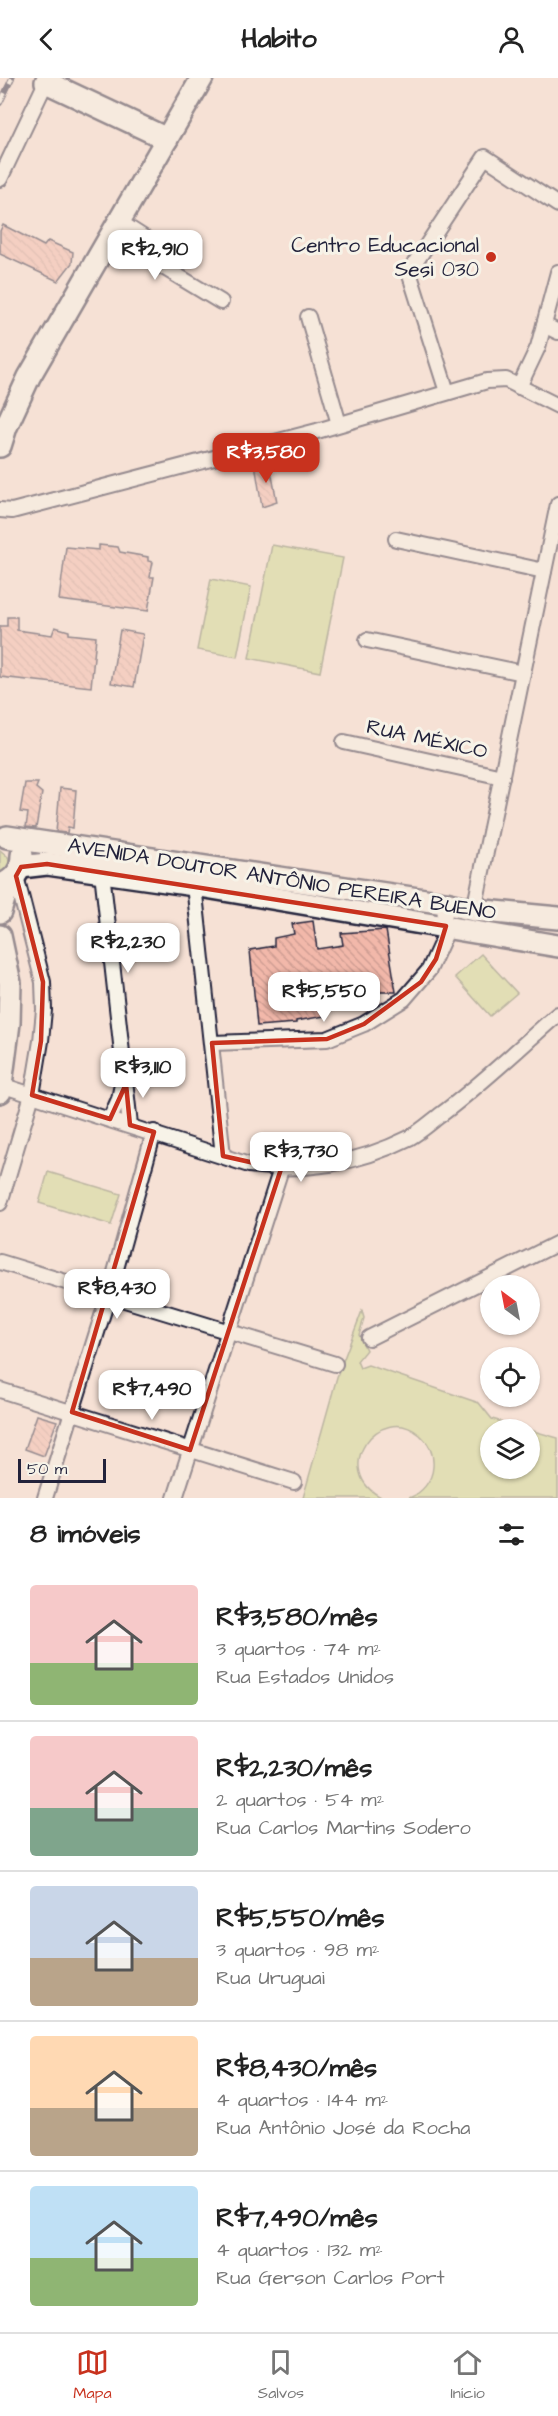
<!DOCTYPE html>
<html lang="pt">
<meta charset="utf-8">
<style>
body{margin:0;font-family:"Architects Daughter",sans-serif;background:#f6f6f6;color:#222;height:100vh;display:flex;flex-direction:column;font-size:22px;white-space:nowrap}
*{box-sizing:border-box;margin:0}
p{font-size:20px;color:#767676}
.icon{flex:none;width:33px;height:33px;fill:none;stroke:currentColor;stroke-width:2;stroke-linecap:round;stroke-linejoin:round}
.map{position:relative;height:1420px;overflow:hidden}
.drawer{display:flex;flex-direction:column;background:#fff;flex:1}
.drawer>*{flex:none}
.needle{width:39px;rotate:328deg}
.tools{position:absolute;left:480px;top:1197px;display:grid;gap:12px}
.tools a{display:grid;place-items:center;width:60px;height:60px;border-radius:50%;background:#fff;box-shadow:0 2px 4px #0004;font-size:30px}
.scale{position:absolute;left:18px;bottom:15px;width:88px;box-sizing:border-box;padding-left:6px;border:3px solid #22223b;border-top:0;font-size:16px;line-height:21px;white-space:nowrap;color:#22223b;-webkit-text-stroke:4px #f7f3e8;paint-order:stroke}
.price{position:absolute;translate:-50% -51px;padding:0 14px;border-radius:12px;background:#fff;color:#222;font-size:20px;line-height:39px;filter:drop-shadow(0 2px 3px #0008)}
.price::after{content:'';position:absolute;left:50%;top:36px;width:18px;height:14px;margin-left:-9px;background:inherit;clip-path:polygon(0 0,100% 0,50% 100%)}
.price.current{background:#c8321e;color:#fff}
ul{padding:0;list-style:none}
li{display:flex;align-items:center;gap:18px;height:150px;padding:0 30px}
li+li{border-top:2px solid #e0e0e0}
li span{display:grid;place-items:center;flex:none;width:168px;height:120px;border-radius:6px;color:#555}
li>.icon{margin-inline-start:auto}
span .icon{width:72px;height:72px;fill:#fffc;stroke-width:1}
li b{font-size:26px}
h2{display:flex;justify-content:space-between;align-items:center;height:72px;padding:0 30px;font-size:26px}
header{display:flex;justify-content:space-between;align-items:center;height:78px;padding:0 30px;background:#fff;font-size:27px;font-weight:700}
.tab-bar{display:flex;justify-content:space-around;align-items:center;height:84px;border-top:2px solid #e0e0e0;background:#fff;font-size:16px;color:#767676}
.tab-bar a{display:grid;justify-items:center;gap:3px}
.tab-bar .current{color:#c8321e}
.map>svg:first-child{display:block}
.green{fill:#cada8e;stroke:#767e64;stroke-width:1.5}
.building{fill:url(#building-back-hatch);stroke:#22223b;stroke-width:1.5}
.lines{fill:none;stroke-linecap:round;stroke-linejoin:round}
.minor-casing{stroke:#22223b;stroke-width:18}
.primary-casing{stroke:#22223b;stroke-width:26}
.minor{stroke:#f7f3e8;stroke-width:14}
.primary{stroke:#f7f3e8;stroke-width:21}
.rail-casing{stroke:#22223b;stroke-width:6}
.rail{stroke:#f7f3e8;stroke-width:4;stroke-dasharray:11;stroke-linecap:butt}
.marked{fill:none;stroke:#c8321e;stroke-width:4.5;stroke-linejoin:round}
.poi-dot{fill:#c8321e;stroke:#f7f3e8;stroke-width:2}
.labels{text-anchor:middle;dominant-baseline:central;stroke-width:6;stroke-linejoin:round;paint-order:stroke}
.poi-label{font-size:21px;fill:#22223b;stroke:#f7f3e8;text-anchor:end}
.street-label{font-size:21px;fill:#22223b;stroke:#f7f3e8}
</style>
<header><svg class="icon" aria-label="back" viewBox="0 0 24 24"><path d="M15 5l-7 7 7 7"/></svg>Habito<svg class="icon" aria-label="person" viewBox="0 0 24 24"><circle cx="12" cy="8" r="4"/><path d="M4 21q1-7 8-7t8 7"/></svg></header>
<div class="map">
<svg width="558" height="1420" viewBox="0 0 558 1420">
<defs>
<pattern id="building-back-hatch" width="6" height="6" patternUnits="userSpaceOnUse" patternTransform="scale(1.5)"><rect width="6" height="6" fill="#f2b8aa"/><path d="M-1 5l2 2M0 0l6 6M5-1l2 2" fill="none" stroke="#cf9e93"/></pattern>
</defs>
<rect width="100%" height="100%" fill="#f6e1d5"/>
<filter id="ink" filterUnits="userSpaceOnUse"><feTurbulence type="fractalNoise" baseFrequency=".0167" numOctaves="2"/><feDisplacementMap in="SourceGraphic" scale="12" xChannelSelector="R" yChannelSelector="G"/><feConvolveMatrix kernelMatrix="1 2 1 2 8 2 1 2 1" color-interpolation-filters="sRGB"/></filter>
<g filter="url(#ink)">
<!-- green -->
<g class="green">
<polygon points="272,467 343,480 320,594 249,580"/>
<polygon points="211,501 251,509 237,579 197,572"/>
<polygon points="0,772 8,779 11,790 0,803"/>
<polygon points="481,876 517,915 490,938 455,899"/>
<polygon points="48,1094 121,1116 111,1147 39,1125"/>
<path d="M362,1233L364,1240L359,1257L366,1272L357,1283L360,1290L368,1287L479,1325L492,1341L528,1351L490,1352V1390H530V1352L558,1360V1420H409C422,1415 432,1403 433,1389C434,1376 429,1365 420,1357C379,1322 328,1394 383,1420H303L337,1299Z"/>
</g>
<!-- building -->
<g class="building">
<polygon points="3,147 44,168 48,163 73,174 72,185 58,203 0,176 0,153"/>
<polygon points="269,382 277,424 262,429 255,386"/>
<polygon points="99,467 118,469 120,474 148,479 148,483 153,484 150,499 154,499 148,533 59,522 66,469 99,472"/>
<polygon points="7,539 17,539 17,552 52,557 55,549 69,553 69,556 96,559 91,609 0,599 0,548 7,548"/>
<polygon points="120,552 143,556 134,609 111,605"/>
<polygon points="25,705 38,705 36,710 42,715 36,750 26,749 28,735 20,734"/>
<polygon points="60,710 76,712 73,750 68,749 67,755 56,754"/>
<polygon points="313,843 317,871 343,867 341,855 386,852 396,914 372,914 349,919 348,911 322,915 325,938 296,943 296,945 257,948 250,872 274,868 274,860 294,856 292,846"/>
<polygon points="37,1337 57,1343 44,1378 25,1371"/>
</g>
<g class="lines">
<!-- minor casing -->
<g class="minor-casing">
<g id="minor">
<polyline points="0,101 46,4"/>
<polyline points="118,143 154,166 163,189 221,224"/>
<polyline points="308,239 339,346"/>
<polyline points="544,247 558,254"/>
<polyline points="519,309 538,269 558,194"/>
<polyline points="447,314 409,194 485,79 558,127"/>
<polyline points="0,432 12,433 317,353 487,303 506,302 558,328"/>
<polyline points="396,461 544,493"/>
<polyline points="367,562 523,595"/>
<polyline points="344,664 502,699"/>
<polyline points="102,794 130,1047"/>
<polyline points="194,807 223,1078"/>
<polyline points="474,832 558,426"/>
<polyline points="212,965 327,961 364,946 404,921 429,892 444,859 445,825"/>
<path d="M1,1007L249,1087C306,1094 357,1086 409,1060C420,1054 430,1045 439,1038C481,1007 519,970 558,936"/>
<polyline points="110,1041 119,1021 122,1006"/>
<polyline points="0,1125 32,1017 41,963 44,932 43,904 16,798"/>
<polyline points="0,1184 335,1286"/>
<polyline points="369,1260 558,1165"/>
<polyline points="0,1312 294,1404"/>
<polyline points="45,1420 109,1216 154,1054"/>
<polyline points="175,1420 281,1091"/>
</g>
</g>
<!-- primary casing -->
<g class="primary-casing">
<g id="primary">
<polyline points="48,0 46,4 167,61"/>
<polyline points="0,368 6,349 29,299 202,0"/>
<polyline points="7,759 445,825 474,832 558,840"/>
<polyline points="21,789 47,786 194,807 558,868"/>
<path d="M0,808C14,801 22,794 22,777"/>
<polyline points="0,834 9,804"/>
<polyline points="0,858 10,905 9,945 0,1014"/>
</g>
</g>
<!-- minor -->
<use href="#minor" class="minor"/>
<!-- primary -->
<use href="#primary" class="primary"/>
<!-- rail casing -->
<g class="rail-casing">
<polyline id="rail" points="0,25 12,0"/>
</g>
<!-- rail -->
<use href="#rail" class="rail"/>
</g>
</g>
<!-- marked area -->
<path d="M0 0H558V1420H0ZM47,786L446,848L436,881L421,904L364,946L327,961L212,965L223,1078L281,1091L190,1372L72,1334L154,1054L130,1047L126,1006L110,1041L32,1017L41,963L43,904L16,798L21,789Z" fill="#f6e1d5" fill-opacity=".55" fill-rule="evenodd"/>
<path class="marked" d="M47,786L446,848L436,881L421,904L364,946L327,961L212,965L223,1078L281,1091L190,1372L72,1334L154,1054L130,1047L126,1006L110,1041L32,1017L41,963L43,904L16,798L21,789Z"/>
<!-- markers -->
<circle class="poi-dot" cx="491" cy="179" r="6"/>
<g class="labels">
<!-- poi labels -->
<g class="poi-label">
<text x="479" y="167">Centro Educacional<tspan x="479" dy="24">Sesi 030</tspan></text>
</g>
<!-- street labels -->
<g class="street-label">
<text transform="translate(427 661) rotate(12)">RUA MÉXICO</text>
<text transform="translate(282 801) rotate(9)">AVENIDA DOUTOR ANTÔNIO PEREIRA BUENO</text>
</g>
</g>
</svg>
<div class="tools">
<a><svg class="needle" viewBox="-14 -14 28 28"><path d="M0-13l5 13h-10z" fill="#e53935"/><path d="M0 13l5-13h-10z" fill="#767676"/></svg></a>
<a><svg class="icon" aria-label="locate" viewBox="0 0 24 24"><circle cx="12" cy="12" r="6"/><path d="M12 2v4M12 18v4M2 12h4M18 12h4"/></svg></a>
<a><svg class="icon" aria-label="layers" viewBox="0 0 24 24"><path d="M12 4l9 5-9 5-9-5zM3 14l9 5 9-5"/></svg></a>
</div>
<div class="scale">50 m</div>
<b class="price" style="left:155px;top:203px">R$2,910</b>
<b class="price current" style="left:266px;top:406px">R$3,580</b>
<b class="price" style="left:128px;top:896px">R$2,230</b>
<b class="price" style="left:324px;top:945px">R$5,550</b>
<b class="price" style="left:143px;top:1021px">R$3,110</b>
<b class="price" style="left:301px;top:1105px">R$3,730</b>
<b class="price" style="left:117px;top:1242px">R$8,430</b>
<b class="price" style="left:152px;top:1343px">R$7,490</b>
</div>
<section class="drawer">
<h2>8 imóveis<svg class="icon" aria-label="filters" viewBox="0 0 24 24"><path d="M4 7h16M4 17h16"/><circle cx="9" cy="7" r="2"/><circle cx="15" cy="17" r="2"/></svg></h2>
<ul>
<li><span style="background:linear-gradient(#f6c9c9 65%,#8fb573 0)"><svg class="icon" aria-label="home" viewBox="0 0 24 24"><path d="M3 11l9-7 9 7M6 9v11h12V9"/></svg></span><div><b>R$3,580/mês</b><p>3 quartos · 74 m²</p><p>Rua Estados Unidos</p></div></li>
<li><span style="background:linear-gradient(#f6c9c9 60%,#7fa58c 0)"><svg class="icon" aria-label="home" viewBox="0 0 24 24"><path d="M3 11l9-7 9 7M6 9v11h12V9"/></svg></span><div><b>R$2,230/mês</b><p>2 quartos · 54 m²</p><p>Rua Carlos Martins Sodero</p></div></li>
<li><span style="background:linear-gradient(#c9d6e8 60%,#b9a48a 0)"><svg class="icon" aria-label="home" viewBox="0 0 24 24"><path d="M3 11l9-7 9 7M6 9v11h12V9"/></svg></span><div><b>R$5,550/mês</b><p>3 quartos · 98 m²</p><p>Rua Uruguai</p></div></li>
<li><span style="background:linear-gradient(#ffd9b3 60%,#b9a48a 0)"><svg class="icon" aria-label="home" viewBox="0 0 24 24"><path d="M3 11l9-7 9 7M6 9v11h12V9"/></svg></span><div><b>R$8,430/mês</b><p>4 quartos · 144 m²</p><p>Rua Antônio José da Rocha</p></div></li>
<li><span style="background:linear-gradient(#bfe0f5 60%,#8fb573 0)"><svg class="icon" aria-label="home" viewBox="0 0 24 24"><path d="M3 11l9-7 9 7M6 9v11h12V9"/></svg></span><div><b>R$7,490/mês</b><p>4 quartos · 132 m²</p><p>Rua Gerson Carlos Port</p></div></li>
</ul>
</section>
<nav class="tab-bar">
<a class="current"><svg class="icon" aria-label="map" viewBox="0 0 24 24"><path d="M3 6l6-2 6 2 6-2v14l-6 2-6-2-6 2zM9 4v14M15 6v14"/></svg>Mapa</a>
<a><svg class="icon" aria-label="saved" viewBox="0 0 24 24"><path d="M7 4h10v16l-5-4-5 4z"/></svg>Salvos</a>
<a><svg class="icon" aria-label="home" viewBox="0 0 24 24"><path d="M3 11l9-7 9 7M6 9v11h12V9"/></svg>Início</a>
</nav>
